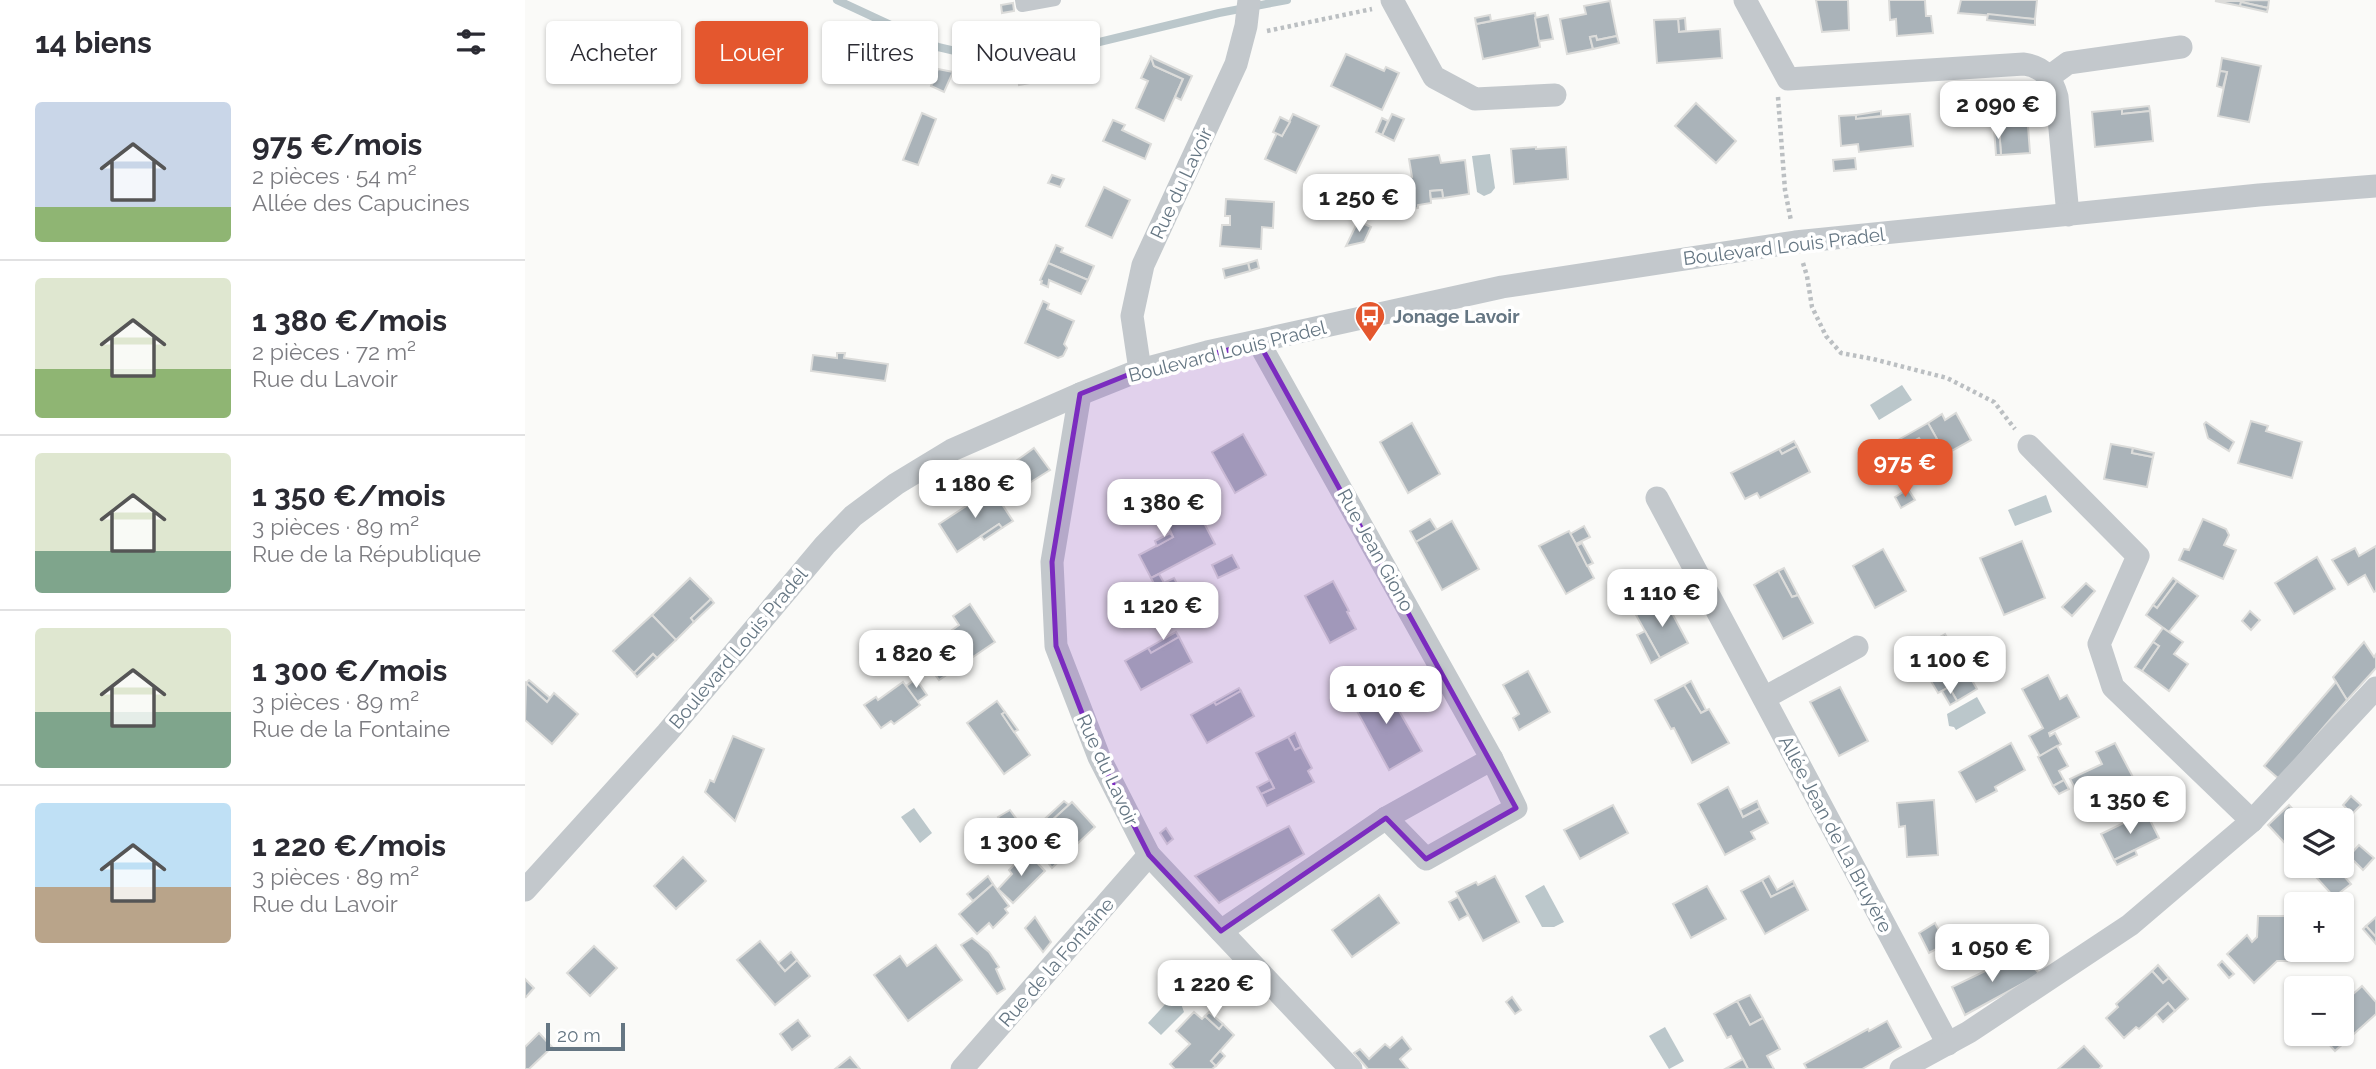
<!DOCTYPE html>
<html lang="fr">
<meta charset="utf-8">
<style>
body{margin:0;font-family:Raleway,sans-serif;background:#f2f2f3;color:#2b2b33;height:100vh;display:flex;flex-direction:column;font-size:26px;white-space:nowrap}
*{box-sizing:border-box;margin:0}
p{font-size:23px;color:#7c7c81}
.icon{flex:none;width:38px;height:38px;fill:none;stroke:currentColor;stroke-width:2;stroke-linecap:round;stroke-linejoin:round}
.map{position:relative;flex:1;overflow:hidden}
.sheet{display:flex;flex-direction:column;background:#fff;width:525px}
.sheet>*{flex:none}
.guide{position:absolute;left:21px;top:21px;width:665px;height:63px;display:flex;gap:14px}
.controls{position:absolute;left:1759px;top:808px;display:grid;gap:14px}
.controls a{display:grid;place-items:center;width:70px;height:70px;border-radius:7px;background:#fff;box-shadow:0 2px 5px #0004;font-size:35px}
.scale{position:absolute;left:21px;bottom:18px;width:79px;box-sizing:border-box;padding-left:7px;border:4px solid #657683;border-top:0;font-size:19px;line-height:24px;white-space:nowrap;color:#657683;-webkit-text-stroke:5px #fff;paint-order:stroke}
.price{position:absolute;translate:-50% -60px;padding:0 16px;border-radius:14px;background:#fff;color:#222;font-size:23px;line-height:46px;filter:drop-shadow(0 2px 4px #0008)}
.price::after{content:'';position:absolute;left:50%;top:42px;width:21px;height:16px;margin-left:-10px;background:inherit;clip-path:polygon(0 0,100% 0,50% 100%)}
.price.selected{background:#e4572e;color:#fff}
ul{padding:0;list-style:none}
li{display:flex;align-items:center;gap:21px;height:175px;padding:0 35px}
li+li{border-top:2px solid #e1e1e2}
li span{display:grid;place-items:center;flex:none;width:196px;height:140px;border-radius:7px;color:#555}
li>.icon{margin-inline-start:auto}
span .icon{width:84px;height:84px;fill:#fffc;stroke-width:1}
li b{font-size:30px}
h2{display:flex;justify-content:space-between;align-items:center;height:84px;padding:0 35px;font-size:30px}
.pill{padding:0 24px;border-radius:7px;background:#fff;box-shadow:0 2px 5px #0004;font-size:24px;line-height:63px}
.pill.selected{background:#e4572e;color:#fff}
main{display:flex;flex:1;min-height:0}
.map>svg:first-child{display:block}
.water{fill:#bbc7cb}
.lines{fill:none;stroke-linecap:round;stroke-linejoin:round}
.stream{stroke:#bbc7cb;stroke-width:8}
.building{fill:#aab3b9;stroke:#dcdcda;stroke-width:2}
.path{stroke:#bbbfc2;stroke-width:4.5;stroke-dasharray:3.5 3.5;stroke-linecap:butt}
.lane{stroke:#c3c8cc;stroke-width:12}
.street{stroke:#c3c8cc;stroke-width:23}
.marked{fill:#7b2cbf;fill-opacity:0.2;stroke:#7b2cbf;stroke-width:5;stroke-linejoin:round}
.labels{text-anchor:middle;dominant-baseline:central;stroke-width:7;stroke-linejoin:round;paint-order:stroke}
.street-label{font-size:19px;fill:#657683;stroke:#fff}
.poi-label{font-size:19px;font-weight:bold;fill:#657683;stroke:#fff;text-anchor:start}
</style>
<main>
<section class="sheet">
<h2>14 biens<svg class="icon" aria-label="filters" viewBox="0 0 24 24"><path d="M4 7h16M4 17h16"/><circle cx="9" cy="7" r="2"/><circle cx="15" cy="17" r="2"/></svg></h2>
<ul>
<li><span style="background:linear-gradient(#c9d6e8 75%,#8fb573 0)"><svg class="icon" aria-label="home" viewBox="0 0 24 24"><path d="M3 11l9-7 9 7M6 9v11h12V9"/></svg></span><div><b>975 €/mois</b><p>2 pièces · 54 m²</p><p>Allée des Capucines</p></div></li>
<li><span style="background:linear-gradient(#dfe7d0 65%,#8fb573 0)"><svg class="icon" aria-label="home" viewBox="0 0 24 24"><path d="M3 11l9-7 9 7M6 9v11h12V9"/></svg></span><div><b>1 380 €/mois</b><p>2 pièces · 72 m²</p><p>Rue du Lavoir</p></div></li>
<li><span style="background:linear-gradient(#dfe7d0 70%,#7fa58c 0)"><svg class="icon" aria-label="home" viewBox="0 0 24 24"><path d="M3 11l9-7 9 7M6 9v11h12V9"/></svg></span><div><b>1 350 €/mois</b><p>3 pièces · 89 m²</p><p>Rue de la République</p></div></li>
<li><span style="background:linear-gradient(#dfe7d0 60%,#7fa58c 0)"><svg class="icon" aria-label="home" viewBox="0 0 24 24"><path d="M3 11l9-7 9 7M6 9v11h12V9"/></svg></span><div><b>1 300 €/mois</b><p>3 pièces · 89 m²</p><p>Rue de la Fontaine</p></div></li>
<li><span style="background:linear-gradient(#bfe0f5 60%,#b9a48a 0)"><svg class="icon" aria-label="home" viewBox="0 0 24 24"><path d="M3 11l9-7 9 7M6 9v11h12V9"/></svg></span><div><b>1 220 €/mois</b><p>3 pièces · 89 m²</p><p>Rue du Lavoir</p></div></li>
</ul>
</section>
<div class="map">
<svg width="1851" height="1069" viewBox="0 0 1851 1069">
<rect width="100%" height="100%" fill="#fafaf8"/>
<!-- water -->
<g class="water">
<polygon points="965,154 970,188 966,193 959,196 952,192 947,156"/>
<polygon points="1377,385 1387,400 1354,420 1345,405"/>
<polygon points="1521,495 1527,512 1490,526 1483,510"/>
<polygon points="1452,697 1461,713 1431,730 1429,727 1424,726 1422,714"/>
<polygon points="389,808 407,833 395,843 376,817"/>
<polygon points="1019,885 1039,922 1029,927 1017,927 1000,896"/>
<polygon points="645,999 655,1001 659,1012 636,1035 623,1023"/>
<polygon points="1140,1027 1159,1061 1144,1069 1124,1036"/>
</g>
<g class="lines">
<!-- stream -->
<polyline class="stream" points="312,0 413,47 460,58 529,53 694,13 762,0"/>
</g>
<!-- building -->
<g class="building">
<polygon points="1291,0 1323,0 1324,30 1297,32"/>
<polygon points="1364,0 1400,0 1401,16 1406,16 1408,33 1372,36 1371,19 1365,20"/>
<polygon points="1436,0 1512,0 1510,19 1433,13"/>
<polygon points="1744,0 1743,8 1716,2 1715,6 1690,1"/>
<polygon points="1085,1 1092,36 1072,40 1071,36 1065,37 1068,49 1042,54 1035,19 1061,14 1059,6"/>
<polygon points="1716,2 1743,8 1742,12 1715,6"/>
<polygon points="488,3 489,11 477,13 476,5"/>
<polygon points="1010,13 1015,47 958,59 951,24"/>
<polygon points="1463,14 1510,19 1510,25 1462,20"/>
<polygon points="965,15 966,21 951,24 950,18"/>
<polygon points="1023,15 1028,39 1014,41 1010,18"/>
<polygon points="1160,18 1161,31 1154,32 1153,19"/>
<polygon points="1153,19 1154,32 1195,29 1197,58 1132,63 1129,20"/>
<polygon points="1071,36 1072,40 1092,36 1094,43 1068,49 1065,37"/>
<polygon points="821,54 859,71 861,67 874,73 857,110 806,86"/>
<polygon points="626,57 629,66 658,79 639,121 611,108 623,81 616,78"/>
<polygon points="626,57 667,76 656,100 650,97 658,79 629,66"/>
<polygon points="1697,58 1736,66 1724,122 1693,116 1702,72 1695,71"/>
<polygon points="413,69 428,72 419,92 406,86"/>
<polygon points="519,71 521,80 494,85 493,76"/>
<polygon points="1695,71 1702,72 1698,88 1692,86"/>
<polygon points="1501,99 1505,153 1476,155 1474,127 1469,128 1467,102"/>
<polygon points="1171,103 1211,141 1191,163 1150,126"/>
<polygon points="1624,106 1625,111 1597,114 1597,109"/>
<polygon points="1597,109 1597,114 1625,111 1628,141 1570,147 1567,112"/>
<polygon points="1356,111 1356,116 1331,119 1331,115"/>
<polygon points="397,113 411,119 393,165 378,160"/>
<polygon points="768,114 794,126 771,173 740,159 752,133 757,136"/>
<polygon points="867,114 879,119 869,141 857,135"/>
<polygon points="1385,114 1388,146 1334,152 1333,144 1316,146 1314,116 1331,115 1331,119"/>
<polygon points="755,117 765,122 757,136 748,132"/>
<polygon points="857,118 863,121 857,135 851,132"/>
<polygon points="588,120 600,125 597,130 626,144 620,159 578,141"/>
<polygon points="1474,127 1476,155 1471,155 1469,128"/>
<polygon points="1011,147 1011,149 1041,147 1043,179 989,184 986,149"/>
<polygon points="914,155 916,163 940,160 944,194 918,198 917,190 905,191 906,203 893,205 893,208 875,211 871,179 887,177 884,159"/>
<polygon points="1330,158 1331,169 1309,171 1308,160"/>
<polygon points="527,175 539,179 535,187 523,183"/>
<polygon points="579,187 605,200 587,238 561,226"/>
<polygon points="917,190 918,198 906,199 905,191"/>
<polygon points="701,199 749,202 748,228 737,227 736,249 695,246 697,225 705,225 705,216 700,216"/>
<polygon points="833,221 846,227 839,242 821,246"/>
<polygon points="531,245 538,248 536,252 569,266 563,280 523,263"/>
<polygon points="732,260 734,268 725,271 723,263"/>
<polygon points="523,263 563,280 556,294 524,280 523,287 516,284 517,281 515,280"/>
<polygon points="723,263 725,271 700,278 698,269"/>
<polygon points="518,301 524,304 522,309 549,321 539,344 542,348 538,356 533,358 500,343"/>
<polygon points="312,353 320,353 319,358 363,364 360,381 286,371 288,355 312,358"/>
<polygon points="1431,413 1446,440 1416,457 1422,468 1407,476 1401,465 1384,475 1371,451 1394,438 1399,446 1412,439 1403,423 1417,414 1420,420"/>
<polygon points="1726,421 1743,426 1741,431 1777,442 1767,478 1713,463"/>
<polygon points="1681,422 1709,442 1704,451 1683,438 1679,424"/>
<polygon points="887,423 915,474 883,493 855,442"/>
<polygon points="1403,423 1412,439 1399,446 1394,438 1371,451 1366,444"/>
<polygon points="718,434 741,475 710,493 687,452"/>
<polygon points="1269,441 1272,446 1257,454 1254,449"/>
<polygon points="1586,444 1608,448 1607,453 1628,457 1622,487 1579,479"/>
<polygon points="1272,446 1285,472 1235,498 1232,493 1220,499 1206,473 1254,449 1257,454"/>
<polygon points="509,448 525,470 506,482 491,461"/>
<polygon points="1608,448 1629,453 1628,457 1607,453"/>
<polygon points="467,489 488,521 477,528 474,524 432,552 414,524"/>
<polygon points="1383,489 1390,500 1376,508 1370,497"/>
<polygon points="667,500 690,544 626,578 614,555 648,537 638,514"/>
<polygon points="905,519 912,530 891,542 885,531"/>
<polygon points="1678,519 1701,529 1704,535 1699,545 1711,550 1698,579 1654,560 1659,549 1664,550"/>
<polygon points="927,521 954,569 917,590 891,542"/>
<polygon points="474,524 477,528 459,540 456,536"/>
<polygon points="1059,526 1065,537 1051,544 1045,534"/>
<polygon points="1044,531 1069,578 1041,594 1014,546"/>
<polygon points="645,533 648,537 632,546 630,541"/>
<polygon points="1497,541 1520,598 1479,615 1455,558"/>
<polygon points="1057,543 1068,563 1062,566 1052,546"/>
<polygon points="1851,546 1851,591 1849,592 1840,575 1823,585 1807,560 1830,548 1834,556"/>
<polygon points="1358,549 1381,591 1350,608 1328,566"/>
<polygon points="707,555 714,568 693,578 687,565"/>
<polygon points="1792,557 1810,589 1769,614 1750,583"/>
<polygon points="1259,568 1273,595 1267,597 1253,571"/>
<polygon points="1253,571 1267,597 1273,595 1288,623 1258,639 1229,585"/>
<polygon points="634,574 639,583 649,578 662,603 644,612 626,578"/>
<polygon points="165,578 186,599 166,618 169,622 151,640 127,615"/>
<polygon points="1648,578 1652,581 1632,608 1628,605"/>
<polygon points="808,581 824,611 822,612 831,629 805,643 780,596"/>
<polygon points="1652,581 1673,596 1644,632 1621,615 1628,605 1632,608"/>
<polygon points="1561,583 1570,591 1547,616 1537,607"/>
<polygon points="186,599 189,603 169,622 166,618"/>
<polygon points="1140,600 1163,643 1135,658 1111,615"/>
<polygon points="445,604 470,642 414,680 395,653 434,625 428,616"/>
<polygon points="1725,611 1735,620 1726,630 1717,621"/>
<polygon points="127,615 151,640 132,658 128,654 109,673 88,651"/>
<polygon points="1638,628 1658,642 1649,654 1663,664 1644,691 1617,671 1634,646 1628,642"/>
<polygon points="1120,631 1135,658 1126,663 1112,635"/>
<polygon points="651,632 654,637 626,653 623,648"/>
<polygon points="1420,634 1452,689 1432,701 1424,687 1413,693 1389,652"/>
<polygon points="654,637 667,662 616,690 600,661 623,648 626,653"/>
<polygon points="1628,642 1634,646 1617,671 1610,667"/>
<polygon points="1839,642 1849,657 1851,654 1851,668 1822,700 1808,677"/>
<polygon points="128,654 132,658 112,677 109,673"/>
<polygon points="1003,671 1025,712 994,730 988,718 994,714 978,685"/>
<polygon points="1523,675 1535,699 1542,695 1554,717 1524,733 1525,736 1530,733 1536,744 1515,756 1504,736 1518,728 1497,689"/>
<polygon points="391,679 402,695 392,702 381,686"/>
<polygon points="4,680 25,698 22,702 1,683"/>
<polygon points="1166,681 1181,710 1176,713 1159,685"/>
<polygon points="378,682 395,705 369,724 366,721 356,728 339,705 351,697 353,700"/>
<polygon points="1811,682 1822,700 1754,779 1739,766"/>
<polygon points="1,683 22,702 29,693 53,714 27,744 0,720"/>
<polygon points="858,683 897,751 864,770 826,700"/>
<polygon points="1159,685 1176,713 1184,709 1204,743 1167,763 1149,728 1146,729 1130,700"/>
<polygon points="1315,687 1343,741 1314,756 1285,702"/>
<polygon points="1424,687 1432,701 1425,705 1417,691"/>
<polygon points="714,688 716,691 691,705 689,702"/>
<polygon points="716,691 729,716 682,743 666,715 689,702 691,705"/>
<polygon points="472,701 480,712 477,714 505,755 479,774 442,723"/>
<polygon points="480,712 493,730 489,732 477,714"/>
<polygon points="770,733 776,747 770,750 763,737"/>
<polygon points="208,736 239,749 210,821 180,792 185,780 189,782"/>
<polygon points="763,737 770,750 776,747 787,768 783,771 789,782 742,806 736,794 749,788 731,753"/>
<polygon points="1486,743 1500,770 1470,787 1472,791 1451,802 1434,772"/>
<polygon points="1590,743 1610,781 1560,806 1545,779 1577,764 1571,752"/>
<polygon points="1532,746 1543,766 1534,771 1539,780 1528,786 1513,757"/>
<polygon points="745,780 749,788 736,794 732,787"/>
<polygon points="1539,780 1544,789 1534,794 1528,786"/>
<polygon points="1203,787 1218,817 1235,808 1243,823 1226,832 1230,839 1200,855 1173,804"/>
<polygon points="1826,796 1836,805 1827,814 1818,805"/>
<polygon points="1409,800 1413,855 1382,857 1380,826 1374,827 1372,803"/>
<polygon points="539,801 544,805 513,833 510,828"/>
<polygon points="1232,801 1235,808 1218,817 1215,810"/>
<polygon points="547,802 570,827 527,868 498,828 506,823 513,833"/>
<polygon points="1088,805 1103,833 1055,859 1039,830"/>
<polygon points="1764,805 1778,821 1771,821 1771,855 1743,825"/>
<polygon points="485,810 504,836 492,844 473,817"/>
<polygon points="1621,812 1634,838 1589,860 1576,834"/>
<polygon points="764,826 779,854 694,903 670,876"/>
<polygon points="641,828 648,839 642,844 635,833"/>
<polygon points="1834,845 1849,858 1838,870 1824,856"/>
<polygon points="1610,850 1612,855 1592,865 1589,860"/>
<polygon points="502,852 520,871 488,903 473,889 487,874 484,870"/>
<polygon points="158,857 181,881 151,909 129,886"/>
<polygon points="1781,866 1810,866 1826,884 1809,897"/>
<polygon points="463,876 468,884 448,901 442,894"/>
<polygon points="970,876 994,922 958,941 931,892 951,882 953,885"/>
<polygon points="1244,876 1252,890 1268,881 1270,885 1246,897 1237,880"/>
<polygon points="1237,880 1246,897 1270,885 1283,910 1240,934 1216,891"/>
<polygon points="468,884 484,906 480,909 483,913 468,928 464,923 452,934 434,914"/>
<polygon points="1182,886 1201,919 1166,938 1148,904"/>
<polygon points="854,895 874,923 827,957 807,930"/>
<polygon points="933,897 943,915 934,920 924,902"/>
<polygon points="1733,916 1770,916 1769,961 1752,961 1729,983 1702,954 1722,935 1727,942 1732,937"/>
<polygon points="510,917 526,942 518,952 500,928"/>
<polygon points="1851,917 1851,937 1841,926"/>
<polygon points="1410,923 1421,944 1404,953 1394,933"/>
<polygon points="1841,926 1851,937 1851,944 1838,929"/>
<polygon points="447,938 464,952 474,967 471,969 480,989 472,994 436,945"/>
<polygon points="235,941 260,971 272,960 285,976 250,1005 212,960"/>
<polygon points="411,945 437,980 383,1021 349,975 375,956 382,966"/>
<polygon points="69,946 92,968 65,996 42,973"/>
<polygon points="266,952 272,960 260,971 253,963"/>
<polygon points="1485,959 1491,968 1502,961 1515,974 1440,1015 1427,987"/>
<polygon points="1697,961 1709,974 1704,978 1693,965"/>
<polygon points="1633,965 1644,978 1638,983 1627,971"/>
<polygon points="1627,971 1638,983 1644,978 1663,999 1650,1011 1643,1003 1614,1029 1611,1027 1599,1038 1581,1018 1593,1007 1591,1004"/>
<polygon points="0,979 9,988 1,997 0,996"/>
<polygon points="1837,986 1851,1002 1851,1014 1810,1051 1795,1034 1816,1034 1816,1005"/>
<polygon points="1225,995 1238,1018 1225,1025 1212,1001"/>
<polygon points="987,997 996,1010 990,1014 981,1002"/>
<polygon points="1212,1001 1225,1025 1238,1018 1255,1049 1242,1056 1249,1069 1223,1069 1206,1036 1202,1038 1189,1014"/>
<polygon points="1643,1003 1650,1011 1638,1022 1631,1014"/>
<polygon points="669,1012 677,1019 680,1016 694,1029 698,1024 709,1035 686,1061 691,1066 687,1069 650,1069 645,1064 665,1044 651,1031"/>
<polygon points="684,1012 698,1024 694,1029 680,1016"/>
<polygon points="273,1020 285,1036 267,1050 255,1034"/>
<polygon points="1362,1021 1376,1047 1337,1069 1282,1069 1279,1064 1343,1029 1344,1031"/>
<polygon points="14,1033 27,1047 4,1069 0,1069 0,1047"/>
<polygon points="877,1037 886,1049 875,1059 883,1069 843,1069 829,1053 835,1049 844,1059 860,1044 865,1048"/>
<polygon points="1559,1046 1577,1066 1574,1069 1533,1069"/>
<polygon points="695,1051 700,1056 691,1066 686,1061"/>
<polygon points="325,1057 335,1069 310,1069"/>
<polygon points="1218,1059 1223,1069 1200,1069"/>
</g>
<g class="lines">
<!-- path -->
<g class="path">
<polyline points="742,31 847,9"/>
<polyline points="1253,97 1260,190 1266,221"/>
<polyline points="1278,263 1282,276 1287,307 1301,336 1316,353 1348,359 1422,378 1469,402 1490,429"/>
</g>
<!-- lane -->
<polyline class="lane" points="496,0 497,6 530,0"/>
<!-- street -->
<g class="street">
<polyline points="867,0 909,77 950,99 1030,95"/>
<path d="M1220,0L1263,79L1499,64C1519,67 1527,78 1532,97L1543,215"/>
<polyline points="1524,77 1543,63 1656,47"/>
<polyline points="615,370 607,316 618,265 711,64 721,26 724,0"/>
<polyline points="555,394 527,562 531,646 574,757 624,855 826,1069"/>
<polyline points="1504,446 1613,556 1574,644 1588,687 1727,821"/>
<polyline points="1132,498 1423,1044"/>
<polyline points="1239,698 1332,647"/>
<polyline points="861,818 901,859 991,808 967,759"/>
<polyline points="0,890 142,733 300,545 328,516 371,484 427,450 555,394 615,370 682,352 977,287 1270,242 1734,195 1851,186"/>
<polyline points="696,931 861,818 967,759 734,343"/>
<polyline points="437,1069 624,855"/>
<polyline points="1376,1069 1444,1032 1605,925 1727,821 1851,688"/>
</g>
</g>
<!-- marked area -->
<path class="marked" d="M734,343L991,808L901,859L861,818L696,931L624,855L574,757L531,646L527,562L555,394L615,370Z"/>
<!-- icons -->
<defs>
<g id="bus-pin" transform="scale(1.575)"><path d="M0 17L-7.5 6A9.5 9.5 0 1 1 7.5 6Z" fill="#e4572e" stroke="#fff"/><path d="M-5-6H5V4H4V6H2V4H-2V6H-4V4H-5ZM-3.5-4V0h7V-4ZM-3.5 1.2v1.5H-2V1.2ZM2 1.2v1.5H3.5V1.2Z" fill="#fff"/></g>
</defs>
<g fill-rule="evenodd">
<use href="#bus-pin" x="845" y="316"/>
</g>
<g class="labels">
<!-- street labels -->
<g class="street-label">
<text transform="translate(656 183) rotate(-65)">Rue du Lavoir</text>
<text transform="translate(1259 246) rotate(-7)">Boulevard Louis Pradel</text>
<text transform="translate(702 351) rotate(-14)">Boulevard Louis Pradel</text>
<text transform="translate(851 550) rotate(61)">Rue Jean Giono</text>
<text transform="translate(213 648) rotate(-50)">Boulevard Louis Pradel</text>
<text transform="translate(583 770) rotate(65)">Rue du Lavoir</text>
<text transform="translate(1311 834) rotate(62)">Allée Jean de La Bruyère</text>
<text transform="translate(531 962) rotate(-49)">Rue de la Fontaine</text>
</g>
<!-- poi labels -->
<g class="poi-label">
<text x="868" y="316">Jonage Lavoir</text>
</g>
</g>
</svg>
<div class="controls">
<a><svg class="icon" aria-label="layers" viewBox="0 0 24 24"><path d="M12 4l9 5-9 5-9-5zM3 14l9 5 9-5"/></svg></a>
<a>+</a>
<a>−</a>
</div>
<div class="scale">20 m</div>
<b class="price" style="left:1473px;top:141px">2 090 €</b>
<b class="price" style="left:834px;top:234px">1 250 €</b>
<b class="price selected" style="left:1380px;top:499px">975 €</b>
<b class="price" style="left:450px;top:520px">1 180 €</b>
<b class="price" style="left:639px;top:539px">1 380 €</b>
<b class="price" style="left:1137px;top:629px">1 110 €</b>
<b class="price" style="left:638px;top:642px">1 120 €</b>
<b class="price" style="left:391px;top:690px">1 820 €</b>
<b class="price" style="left:1425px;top:696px">1 100 €</b>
<b class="price" style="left:861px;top:726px">1 010 €</b>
<b class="price" style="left:1605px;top:836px">1 350 €</b>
<b class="price" style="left:496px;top:878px">1 300 €</b>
<b class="price" style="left:1467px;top:984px">1 050 €</b>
<b class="price" style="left:689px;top:1020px">1 220 €</b>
<div class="guide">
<a class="pill">Acheter</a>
<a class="pill selected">Louer</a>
<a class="pill">Filtres</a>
<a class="pill">Nouveau</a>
</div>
</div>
</main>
